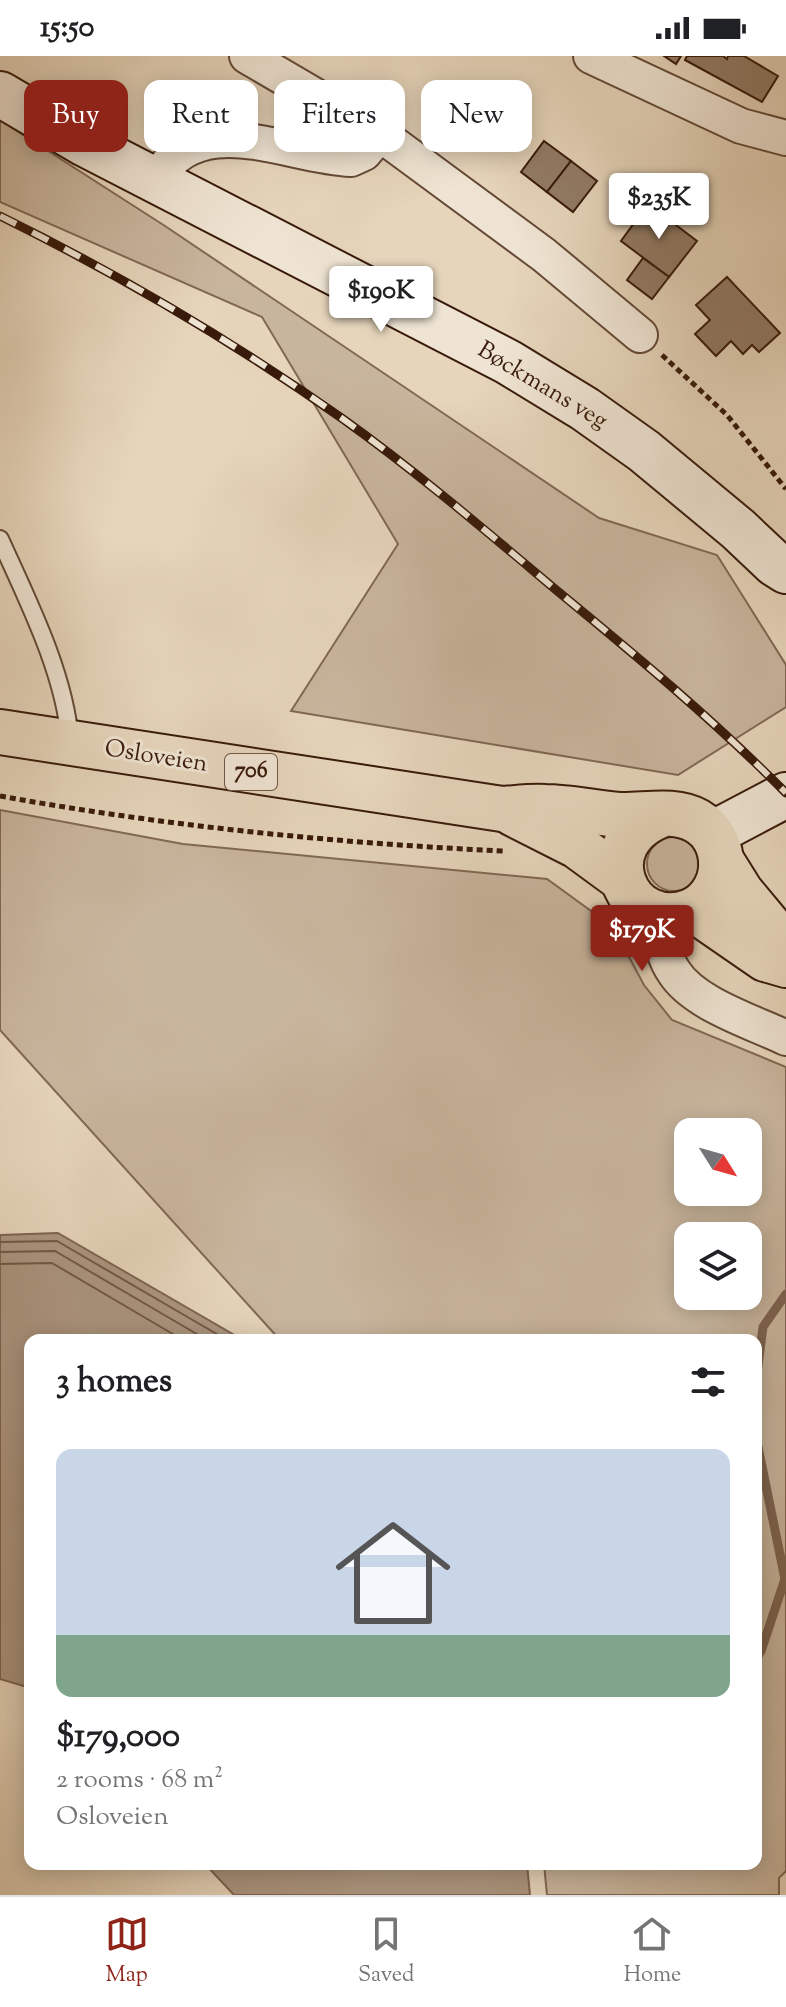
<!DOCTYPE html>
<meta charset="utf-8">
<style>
body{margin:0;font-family:"Sorts Mill Goudy",serif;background:#f6f6f6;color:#202124;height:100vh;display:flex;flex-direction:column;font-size:30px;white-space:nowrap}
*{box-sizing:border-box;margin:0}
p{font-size:26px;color:#757577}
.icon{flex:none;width:44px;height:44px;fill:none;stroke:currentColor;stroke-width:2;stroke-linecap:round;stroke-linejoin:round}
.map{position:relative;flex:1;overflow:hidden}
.details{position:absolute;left:24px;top:1278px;width:738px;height:536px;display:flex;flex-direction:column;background:#fff;border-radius:16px;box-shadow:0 4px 20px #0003}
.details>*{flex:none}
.banner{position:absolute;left:24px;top:24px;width:738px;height:72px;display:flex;gap:16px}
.needle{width:52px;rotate:127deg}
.controls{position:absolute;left:674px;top:1062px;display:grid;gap:16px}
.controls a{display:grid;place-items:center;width:88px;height:88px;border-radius:16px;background:#fff;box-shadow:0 4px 20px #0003;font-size:40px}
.price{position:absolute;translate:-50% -68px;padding:0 18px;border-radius:8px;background:#fff;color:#222;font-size:26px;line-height:52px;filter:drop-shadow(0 2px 4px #0008)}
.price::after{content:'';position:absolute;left:50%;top:48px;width:24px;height:18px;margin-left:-12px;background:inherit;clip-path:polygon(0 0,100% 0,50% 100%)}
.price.on{background:#8f2418;color:#fff}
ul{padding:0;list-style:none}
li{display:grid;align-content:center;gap:16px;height:424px;padding:0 32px}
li+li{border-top:2px solid #e0e0e0}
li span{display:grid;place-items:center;height:248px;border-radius:16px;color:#555}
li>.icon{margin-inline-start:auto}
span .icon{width:144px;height:144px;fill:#fffc;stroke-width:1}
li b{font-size:34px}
h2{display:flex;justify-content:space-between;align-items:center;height:96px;padding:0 32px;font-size:34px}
.tag{padding:0 28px;border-radius:16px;background:#fff;box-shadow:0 4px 20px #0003;font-size:28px;line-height:72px}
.tag.on{background:#8f2418;color:#fff}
.status{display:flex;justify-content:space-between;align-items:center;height:56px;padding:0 40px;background:#fff;direction:ltr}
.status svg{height:22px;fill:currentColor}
.menu{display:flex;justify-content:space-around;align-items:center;height:112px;border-top:2px solid #e0e0e0;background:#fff;font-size:22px;color:#757577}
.menu a{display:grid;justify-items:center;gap:4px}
.menu .on{color:#8f2418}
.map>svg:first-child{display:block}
.green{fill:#c8b59d;stroke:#806854;stroke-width:2;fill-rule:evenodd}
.water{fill:#ab957f;stroke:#7d6450;stroke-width:2}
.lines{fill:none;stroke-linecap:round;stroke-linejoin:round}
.shore{stroke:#725844;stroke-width:2}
.stream{stroke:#7d6450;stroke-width:9}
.building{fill:#927b66;stroke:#381a0a;stroke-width:2}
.lane-casing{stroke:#644936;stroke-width:20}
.street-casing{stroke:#644936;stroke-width:38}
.secondary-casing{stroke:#381a0a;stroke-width:48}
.highway-casing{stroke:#381a0a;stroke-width:48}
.path{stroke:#381a0a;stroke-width:5;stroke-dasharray:6 4;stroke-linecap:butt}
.lane{stroke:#efe4d3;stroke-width:16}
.street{stroke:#efe4d3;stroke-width:34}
.secondary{stroke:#efe4d3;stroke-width:44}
.highway{stroke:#e6d5bb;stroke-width:44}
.rail-casing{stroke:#381a0a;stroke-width:9}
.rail{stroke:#efe4d3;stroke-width:6;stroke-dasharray:18;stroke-linecap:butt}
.labels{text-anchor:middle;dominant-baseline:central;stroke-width:6;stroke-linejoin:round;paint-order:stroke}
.shield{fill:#efe4d3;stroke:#6f5746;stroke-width:2}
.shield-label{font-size:22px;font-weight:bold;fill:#381a0a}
.street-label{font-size:24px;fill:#381a0a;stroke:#efe4d3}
</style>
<div class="status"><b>15:50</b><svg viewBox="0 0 49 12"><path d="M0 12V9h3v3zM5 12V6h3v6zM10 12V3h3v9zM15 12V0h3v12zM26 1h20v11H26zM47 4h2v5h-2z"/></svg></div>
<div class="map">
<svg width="786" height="1839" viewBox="0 0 786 1839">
<rect width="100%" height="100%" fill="#e6d5bb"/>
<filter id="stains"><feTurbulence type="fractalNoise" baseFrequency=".0025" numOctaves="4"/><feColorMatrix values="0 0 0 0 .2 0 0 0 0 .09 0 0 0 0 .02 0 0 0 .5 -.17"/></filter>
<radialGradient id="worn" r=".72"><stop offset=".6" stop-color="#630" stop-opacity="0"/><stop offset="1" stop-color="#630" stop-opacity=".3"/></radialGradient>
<!-- green -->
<g class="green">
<polygon points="0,64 165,170 599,462 717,499 786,609 786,651 678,719 291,655 398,488 262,261 0,146"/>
<path d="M0,754L183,788L547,823L613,871L644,929L672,964L786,1011V1815L779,1822V1839H547L544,1808H756V1284H280L0,974ZM748,1076V1136H688V1076ZM748,1180V1240H688V1180Z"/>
<circle cx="674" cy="808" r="27"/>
</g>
<!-- water -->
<g class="water">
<polygon points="58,1177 243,1284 30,1284 30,1632 0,1623 0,1179"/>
<polygon points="205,1808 527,1808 530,1839 234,1839"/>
</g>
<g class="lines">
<!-- shore -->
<g class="shore">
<polyline points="0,1186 57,1185 227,1284"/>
<polyline points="0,1196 55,1195 207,1284"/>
<polyline points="0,1208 52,1207 183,1284"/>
</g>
<!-- stream -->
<g class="stream">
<polyline points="756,1325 763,1271 786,1238"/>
<polyline points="756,1381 785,1523 761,1595 756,1603"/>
</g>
</g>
<!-- building -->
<g class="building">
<polygon points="664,0 681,0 676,8"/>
<polygon points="687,0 723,0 727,3 728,0 744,0 778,20 762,46 685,4"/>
<polygon points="498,55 525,69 511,95 484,81"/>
<polygon points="544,85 571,105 547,136 521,116"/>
<polygon points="571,105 597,125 573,156 547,136"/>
<polygon points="648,148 697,185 669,221 621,185"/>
<polygon points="643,202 669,221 652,243 627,224"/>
<polygon points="727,221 780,277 759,296 752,289 743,298 731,285 716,300 695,278 710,264 696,249"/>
</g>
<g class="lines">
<!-- lane casing -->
<g class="lane-casing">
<path id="lane" d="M0,483C28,545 65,618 70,685"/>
</g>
<!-- street casing -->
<g class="street-casing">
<g id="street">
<polyline points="247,0 380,78"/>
<polyline points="591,0 741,70 786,82"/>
<path d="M155,125C200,50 284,100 351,103L364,97L380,78L544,199L640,279"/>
<path d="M655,857C660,877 662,899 674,916C694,948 753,966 786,982"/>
</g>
</g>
<!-- secondary casing -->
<g class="secondary-casing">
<g id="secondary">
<polyline points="0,38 85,88 508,306 585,353 644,395 738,473 775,508 786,515"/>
<polyline points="712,778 786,739"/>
</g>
</g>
<!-- highway casing -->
<g class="highway-casing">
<g id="highway">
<path d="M0,676L502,753C517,752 531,750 545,751C570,751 594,757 619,759C644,760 674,752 697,765C714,775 722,793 721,812C720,830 708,848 691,855C627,880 585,786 664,758"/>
<polyline points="512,757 577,790 622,823"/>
<polyline points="721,804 741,836 786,890"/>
<polyline points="694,854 765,903 786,909"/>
</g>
</g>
<!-- path -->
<g class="path">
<polyline points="662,299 727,359 786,433"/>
<path d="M0,740C166,770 334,787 503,795"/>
</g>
<!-- lane -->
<use href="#lane" class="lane"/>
<!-- street -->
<use href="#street" class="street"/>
<!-- secondary -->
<use href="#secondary" class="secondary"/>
<!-- highway -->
<use href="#highway" class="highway"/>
<!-- rail casing -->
<g class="rail-casing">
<path id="rail" d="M0,160C120,219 234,286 343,363C417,416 486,475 555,533C634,598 714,664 786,737"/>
</g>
<!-- rail -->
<use href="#rail" class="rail"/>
</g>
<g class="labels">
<!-- shield labels -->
<rect class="shield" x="225" y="698" width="52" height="36" rx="6"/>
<g class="shield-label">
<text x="251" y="716">706</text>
</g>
<!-- street labels -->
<g class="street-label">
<text transform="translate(542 330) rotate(31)">Bøckmans veg</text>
<text transform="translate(156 701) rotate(9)">Osloveien</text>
</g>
</g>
<rect width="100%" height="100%" filter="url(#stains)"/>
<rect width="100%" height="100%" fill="url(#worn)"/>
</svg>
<div class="controls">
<a><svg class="needle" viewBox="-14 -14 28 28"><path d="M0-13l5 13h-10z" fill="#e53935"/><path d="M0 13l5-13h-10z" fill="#757577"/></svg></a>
<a><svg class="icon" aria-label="layers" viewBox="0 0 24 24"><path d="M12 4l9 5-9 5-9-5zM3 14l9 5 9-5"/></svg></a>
</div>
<b class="price" style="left:659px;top:185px">$235K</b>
<b class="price" style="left:381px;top:278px">$190K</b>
<b class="price on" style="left:642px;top:917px">$179K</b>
<div class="banner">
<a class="tag on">Buy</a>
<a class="tag">Rent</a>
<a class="tag">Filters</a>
<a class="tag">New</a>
</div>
<section class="details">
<h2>3 homes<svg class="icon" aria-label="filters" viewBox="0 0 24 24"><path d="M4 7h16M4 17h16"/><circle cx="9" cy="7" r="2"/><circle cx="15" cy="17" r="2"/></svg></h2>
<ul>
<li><span style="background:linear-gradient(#c9d6e8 75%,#7fa58c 0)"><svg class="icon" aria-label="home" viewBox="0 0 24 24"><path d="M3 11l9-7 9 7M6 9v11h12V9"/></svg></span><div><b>$179,000</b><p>2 rooms · 68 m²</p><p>Osloveien</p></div></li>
</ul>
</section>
</div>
<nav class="menu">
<a class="on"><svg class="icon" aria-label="map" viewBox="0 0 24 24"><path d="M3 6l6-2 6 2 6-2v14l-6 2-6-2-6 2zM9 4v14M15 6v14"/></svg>Map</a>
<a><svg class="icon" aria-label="saved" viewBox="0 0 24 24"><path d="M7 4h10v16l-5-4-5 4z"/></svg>Saved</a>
<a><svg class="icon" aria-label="home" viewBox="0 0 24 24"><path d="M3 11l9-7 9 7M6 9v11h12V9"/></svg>Home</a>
</nav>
